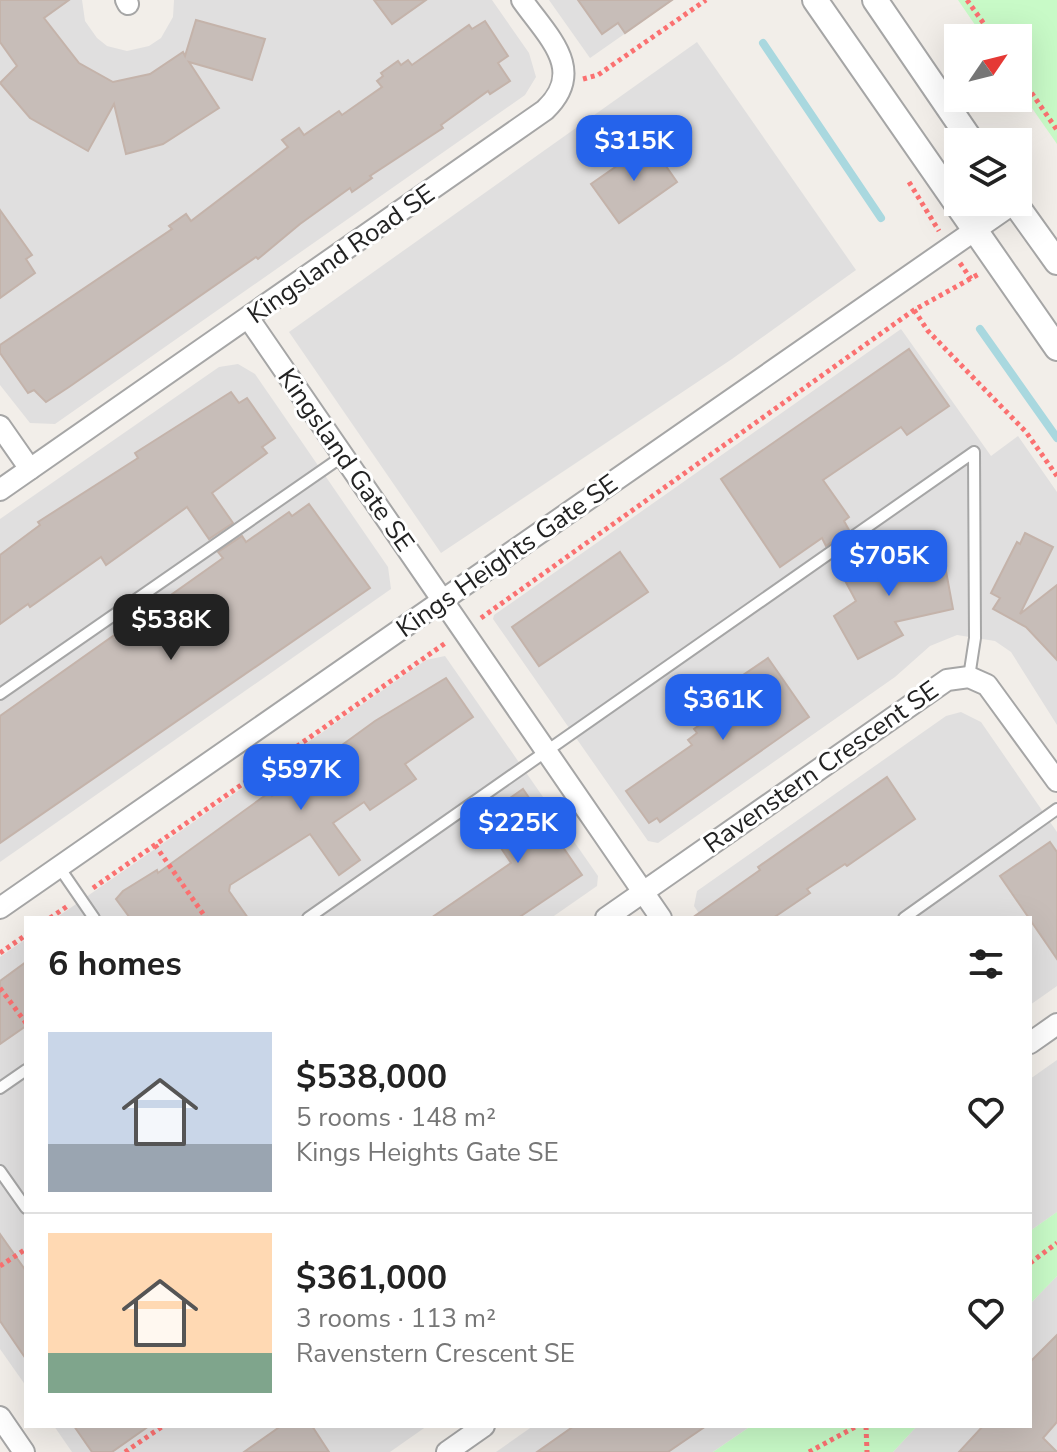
<!DOCTYPE html>
<meta charset="utf-8">
<style>
body{margin:0;font-family:"Nunito Sans",sans-serif;background:#f6f6f6;color:#222;height:100vh;display:flex;flex-direction:column;font-size:30px;white-space:nowrap}
*{box-sizing:border-box;margin:0}
p{font-size:26px;color:#767676}
.icon{flex:none;width:44px;height:44px;fill:none;stroke:currentColor;stroke-width:2;stroke-linecap:round;stroke-linejoin:round}
.map{position:relative;flex:1;overflow:hidden}
.sheet{position:absolute;left:24px;top:916px;width:1008px;height:512px;display:flex;flex-direction:column;background:#fff;border-radius:0px;box-shadow:0 8px 32px #0002}
.sheet>*{flex:none}
.needle{width:52px;rotate:55deg}
.fabs{position:absolute;left:944px;top:24px;display:grid;gap:16px}
.fabs a{display:grid;place-items:center;width:88px;height:88px;border-radius:0px;background:#fff;box-shadow:0 8px 32px #0002;font-size:40px}
.price{position:absolute;translate:-50% -68px;padding:0 18px;border-radius:16px;background:#2563eb;color:#fff;font-size:26px;line-height:52px;filter:drop-shadow(0 2px 4px #0008)}
.price::after{content:'';position:absolute;left:50%;top:48px;width:24px;height:18px;margin-left:-12px;background:inherit;clip-path:polygon(0 0,100% 0,50% 100%)}
.price.on{background:#222;color:#fff}
ul{padding:0;list-style:none}
li{display:flex;align-items:center;gap:24px;height:200px;padding:0 24px}
li+li{border-top:2px solid #e0e0e0}
li span{display:grid;place-items:center;flex:none;width:224px;height:160px;border-radius:0px;color:#555}
li>.icon{margin-inline-start:auto}
span .icon{width:96px;height:96px;fill:#fffc;stroke-width:1}
li b{font-size:34px}
h2{display:flex;justify-content:space-between;align-items:center;height:96px;padding:0 24px;font-size:34px}
.map>svg:first-child{display:block}
.residential{fill:#e0dfdf}
.park{fill:#c8fac7}
.lines{fill:none;stroke-linecap:round;stroke-linejoin:round}
.stream{stroke:#a9d8df;stroke-width:8}
.building{fill:#c7bdb8;stroke:#c4b3aa;stroke-width:2}
.service-casing{stroke:#a6a6a6;stroke-width:14}
.minor-casing{stroke:#a6a6a6;stroke-width:24}
.tertiary-casing{stroke:#a6a6a6;stroke-width:28}
.path{stroke:#fb7171;stroke-width:5;stroke-dasharray:4 4;stroke-linecap:butt}
.service{stroke:#fff;stroke-width:10}
.minor{stroke:#fff;stroke-width:20}
.tertiary{stroke:#fff;stroke-width:24}
.labels{text-anchor:middle;dominant-baseline:central;stroke-width:6;stroke-linejoin:round;paint-order:stroke}
.street-label{font-size:26px;fill:#222;stroke:#fff}
</style>
<div class="map">
<svg width="1057" height="1452" viewBox="0 0 1057 1452">
<rect width="100%" height="100%" fill="#f2eee9"/>
<!-- residential -->
<g class="residential">
<polygon points="0,0 82,0 85,21 97,38 107,46 127,51 149,46 161,38 173,17 174,0 492,0 529,53 536,77 525,95 55,424 30,423 0,385"/>
<polygon points="549,0 673,0 590,58"/>
<polygon points="697,42 856,270 732,359 441,553 289,332"/>
<polygon points="901,329 991,456 1018,436 1057,492 1057,725 1011,652 995,641 957,635 930,646 895,677 658,843 648,841 493,619 494,615"/>
<polygon points="238,364 255,374 388,567 391,589 0,862 0,519 219,367"/>
<polygon points="445,656 598,876 597,886 551,918 56,918 426,660"/>
<polygon points="961,712 981,722 1057,832 1057,986 1030,1005 1030,918 702,918 694,906 697,891 946,716"/>
<polygon points="26,939 26,1386 0,1349 0,957"/>
<polygon points="1057,1060 1057,1212 1030,1231 1030,1079"/>
<polygon points="1057,1276 1057,1452 893,1452 917,1426 1030,1426 1030,1304"/>
<polygon points="54,1426 427,1426 390,1452 72,1452"/>
<polygon points="533,1426 751,1426 713,1452 496,1452"/>
</g>
<!-- park -->
<g class="park">
<polygon points="958,0 1057,0 1057,144 1018,88 1018,38 984,38"/>
<polygon points="1057,1212 1057,1276 1030,1304 1030,1231"/>
<polygon points="751,1426 917,1426 893,1452 713,1452"/>
</g>
<g class="lines">
<!-- stream -->
<g class="stream">
<polyline points="763,43 881,218"/>
<polyline points="980,329 1057,438"/>
</g>
</g>
<!-- building -->
<g class="building">
<polygon points="0,0 69,0 44,18 79,63 113,82 150,74 183,52 185,56 196,20 265,39 252,80 189,62 219,108 163,144 126,154 114,104 88,151 30,118 0,83 17,66 0,42"/>
<polygon points="374,0 426,0 392,24"/>
<polygon points="578,0 672,0 625,33 618,23 602,34"/>
<polygon points="485,21 508,56 498,63 510,81 490,94 488,91 441,125 443,128 370,176 372,178 352,192 350,188 300,224 258,259 256,257 69,387 46,402 34,390 28,393 0,353 0,345 172,229 169,226 186,214 191,221 288,147 282,140 299,128 304,135 339,111 342,115 382,87 377,81 383,76 381,73 398,61 401,65 408,60 412,65 469,25 472,29"/>
<polygon points="650,143 677,182 619,223 591,184"/>
<polygon points="0,210 32,255 26,259 35,273 0,298"/>
<polygon points="909,349 949,406 907,435 901,427 823,480 849,517 844,521 849,530 826,546 822,538 780,567 721,479"/>
<polygon points="231,392 239,403 247,398 275,438 262,447 267,453 212,493 233,523 209,539 187,507 106,565 101,557 30,607 28,604 0,624 0,555 40,525 38,522 138,458 135,453"/>
<polygon points="309,504 370,588 0,843 0,716 223,558 218,552 242,536 246,542 289,512 292,516"/>
<polygon points="1025,533 1053,547 1020,614 1057,585 1057,660 1026,627 993,609 1000,598 991,593 1017,542 1020,544"/>
<polygon points="857,544 871,571 943,555 953,609 895,622 903,635 858,659 834,616 856,601 834,560"/>
<polygon points="620,552 648,592 539,666 512,627"/>
<polygon points="768,658 809,717 660,822 657,818 649,823 626,791 692,745 688,740 697,733 694,729 733,701 724,688"/>
<polygon points="446,678 473,717 405,764 416,779 370,810 364,802 333,823 360,860 339,875 310,834 230,885 229,891 248,918 130,918 116,899 123,891 157,870 158,873 270,792 272,796 375,721"/>
<polygon points="887,777 915,819 847,866 845,864 807,889 810,893 773,918 692,918 760,870 758,867"/>
<polygon points="523,789 582,875 518,918 431,918 511,863 481,818"/>
<polygon points="1050,842 1057,852 1057,959 1000,876"/>
<polygon points="26,962 26,1026 0,1044 0,981"/>
<polygon points="0,1234 26,1271 26,1359 0,1321"/>
<polygon points="1057,1335 1057,1422 1043,1438 1057,1452 959,1452 983,1426 1030,1426 1030,1362"/>
<polygon points="74,1426 149,1426 112,1452 92,1452"/>
<polygon points="281,1426 312,1426 329,1452 244,1452"/>
<polygon points="574,1426 706,1426 668,1452 537,1452"/>
</g>
<g class="lines">
<!-- service casing -->
<g class="service-casing">
<g id="service">
<polyline points="0,694 343,456"/>
<polyline points="59,867 94,918"/>
<polyline points="308,918 974,452 975,638 969,677"/>
<polyline points="904,918 1057,809"/>
<polyline points="0,1088 26,1070"/>
<polyline points="0,1171 26,1208"/>
</g>
</g>
<!-- minor casing -->
<g class="minor-casing">
<g id="minor">
<polyline points="126,0 128,4"/>
<polyline points="249,319 661,918"/>
<polyline points="0,426 30,469"/>
<path d="M0,490L545,110C587,70 548,37 522,0"/>
<polyline points="0,908 1014,203"/>
<polyline points="606,918 947,680 969,677 987,685 1057,781"/>
<polyline points="1030,1043 1057,1024"/>
<polyline points="0,1417 24,1452"/>
<polyline points="447,1452 484,1426"/>
</g>
</g>
<!-- tertiary casing -->
<g class="tertiary-casing">
<g id="tertiary">
<polyline points="815,0 1057,348"/>
<polyline points="875,0 972,142"/>
<polyline points="1014,202 1057,262"/>
</g>
</g>
<!-- path -->
<g class="path">
<polyline points="967,0 994,38"/>
<polyline points="1018,73 1057,130"/>
<polyline points="583,79 598,75 706,0"/>
<polyline points="909,182 939,231"/>
<polyline points="960,263 971,279"/>
<polyline points="914,310 928,331 1026,432 1057,476"/>
<polyline points="481,618 914,310 979,274"/>
<polyline points="155,845 206,918"/>
<polyline points="93,888 447,642"/>
<polyline points="50,918 69,905"/>
<polyline points="0,953 26,935"/>
<polyline points="0,988 26,1023"/>
<polyline points="1030,1263 1057,1243"/>
<polyline points="0,1266 26,1249"/>
<polyline points="866,1426 867,1452"/>
<polyline points="125,1452 163,1426"/>
<polyline points="809,1452 857,1426"/>
</g>
<!-- service -->
<use href="#service" class="service"/>
<!-- minor -->
<use href="#minor" class="minor"/>
<!-- tertiary -->
<use href="#tertiary" class="tertiary"/>
</g>
<g class="labels">
<!-- street labels -->
<g class="street-label">
<text transform="translate(341 254) rotate(-35)">Kingsland Road SE</text>
<text transform="translate(346 460) rotate(55)">Kingsland Gate SE</text>
<text transform="translate(507 556) rotate(-35)">Kings Heights Gate SE</text>
<text transform="translate(821 767) rotate(-35)">Ravenstern Crescent SE</text>
</g>
</g>
</svg>
<div class="fabs">
<a><svg class="needle" viewBox="-14 -14 28 28"><path d="M0-13l5 13h-10z" fill="#e53935"/><path d="M0 13l5-13h-10z" fill="#767676"/></svg></a>
<a><svg class="icon" aria-label="layers" viewBox="0 0 24 24"><path d="M12 4l9 5-9 5-9-5zM3 14l9 5 9-5"/></svg></a>
</div>
<b class="price" style="left:634px;top:183px">$315K</b>
<b class="price" style="left:889px;top:598px">$705K</b>
<b class="price on" style="left:171px;top:662px">$538K</b>
<b class="price" style="left:723px;top:742px">$361K</b>
<b class="price" style="left:301px;top:812px">$597K</b>
<b class="price" style="left:518px;top:865px">$225K</b>
<section class="sheet">
<h2>6 homes<svg class="icon" aria-label="filters" viewBox="0 0 24 24"><path d="M4 7h16M4 17h16"/><circle cx="9" cy="7" r="2"/><circle cx="15" cy="17" r="2"/></svg></h2>
<ul>
<li><span style="background:linear-gradient(#c9d6e8 70%,#9aa5b1 0)"><svg class="icon" aria-label="home" viewBox="0 0 24 24"><path d="M3 11l9-7 9 7M6 9v11h12V9"/></svg></span><div><b>$538,000</b><p>5 rooms · 148 m²</p><p>Kings Heights Gate SE</p></div><svg class="icon" aria-label="heart" viewBox="0 0 24 24"><path d="M12 20l-8-8c-3-5 5-10 8-4 3-6 11-1 8 4z"/></svg></li>
<li><span style="background:linear-gradient(#ffd9b3 75%,#7fa58c 0)"><svg class="icon" aria-label="home" viewBox="0 0 24 24"><path d="M3 11l9-7 9 7M6 9v11h12V9"/></svg></span><div><b>$361,000</b><p>3 rooms · 113 m²</p><p>Ravenstern Crescent SE</p></div><svg class="icon" aria-label="heart" viewBox="0 0 24 24"><path d="M12 20l-8-8c-3-5 5-10 8-4 3-6 11-1 8 4z"/></svg></li>
</ul>
</section>
</div>
